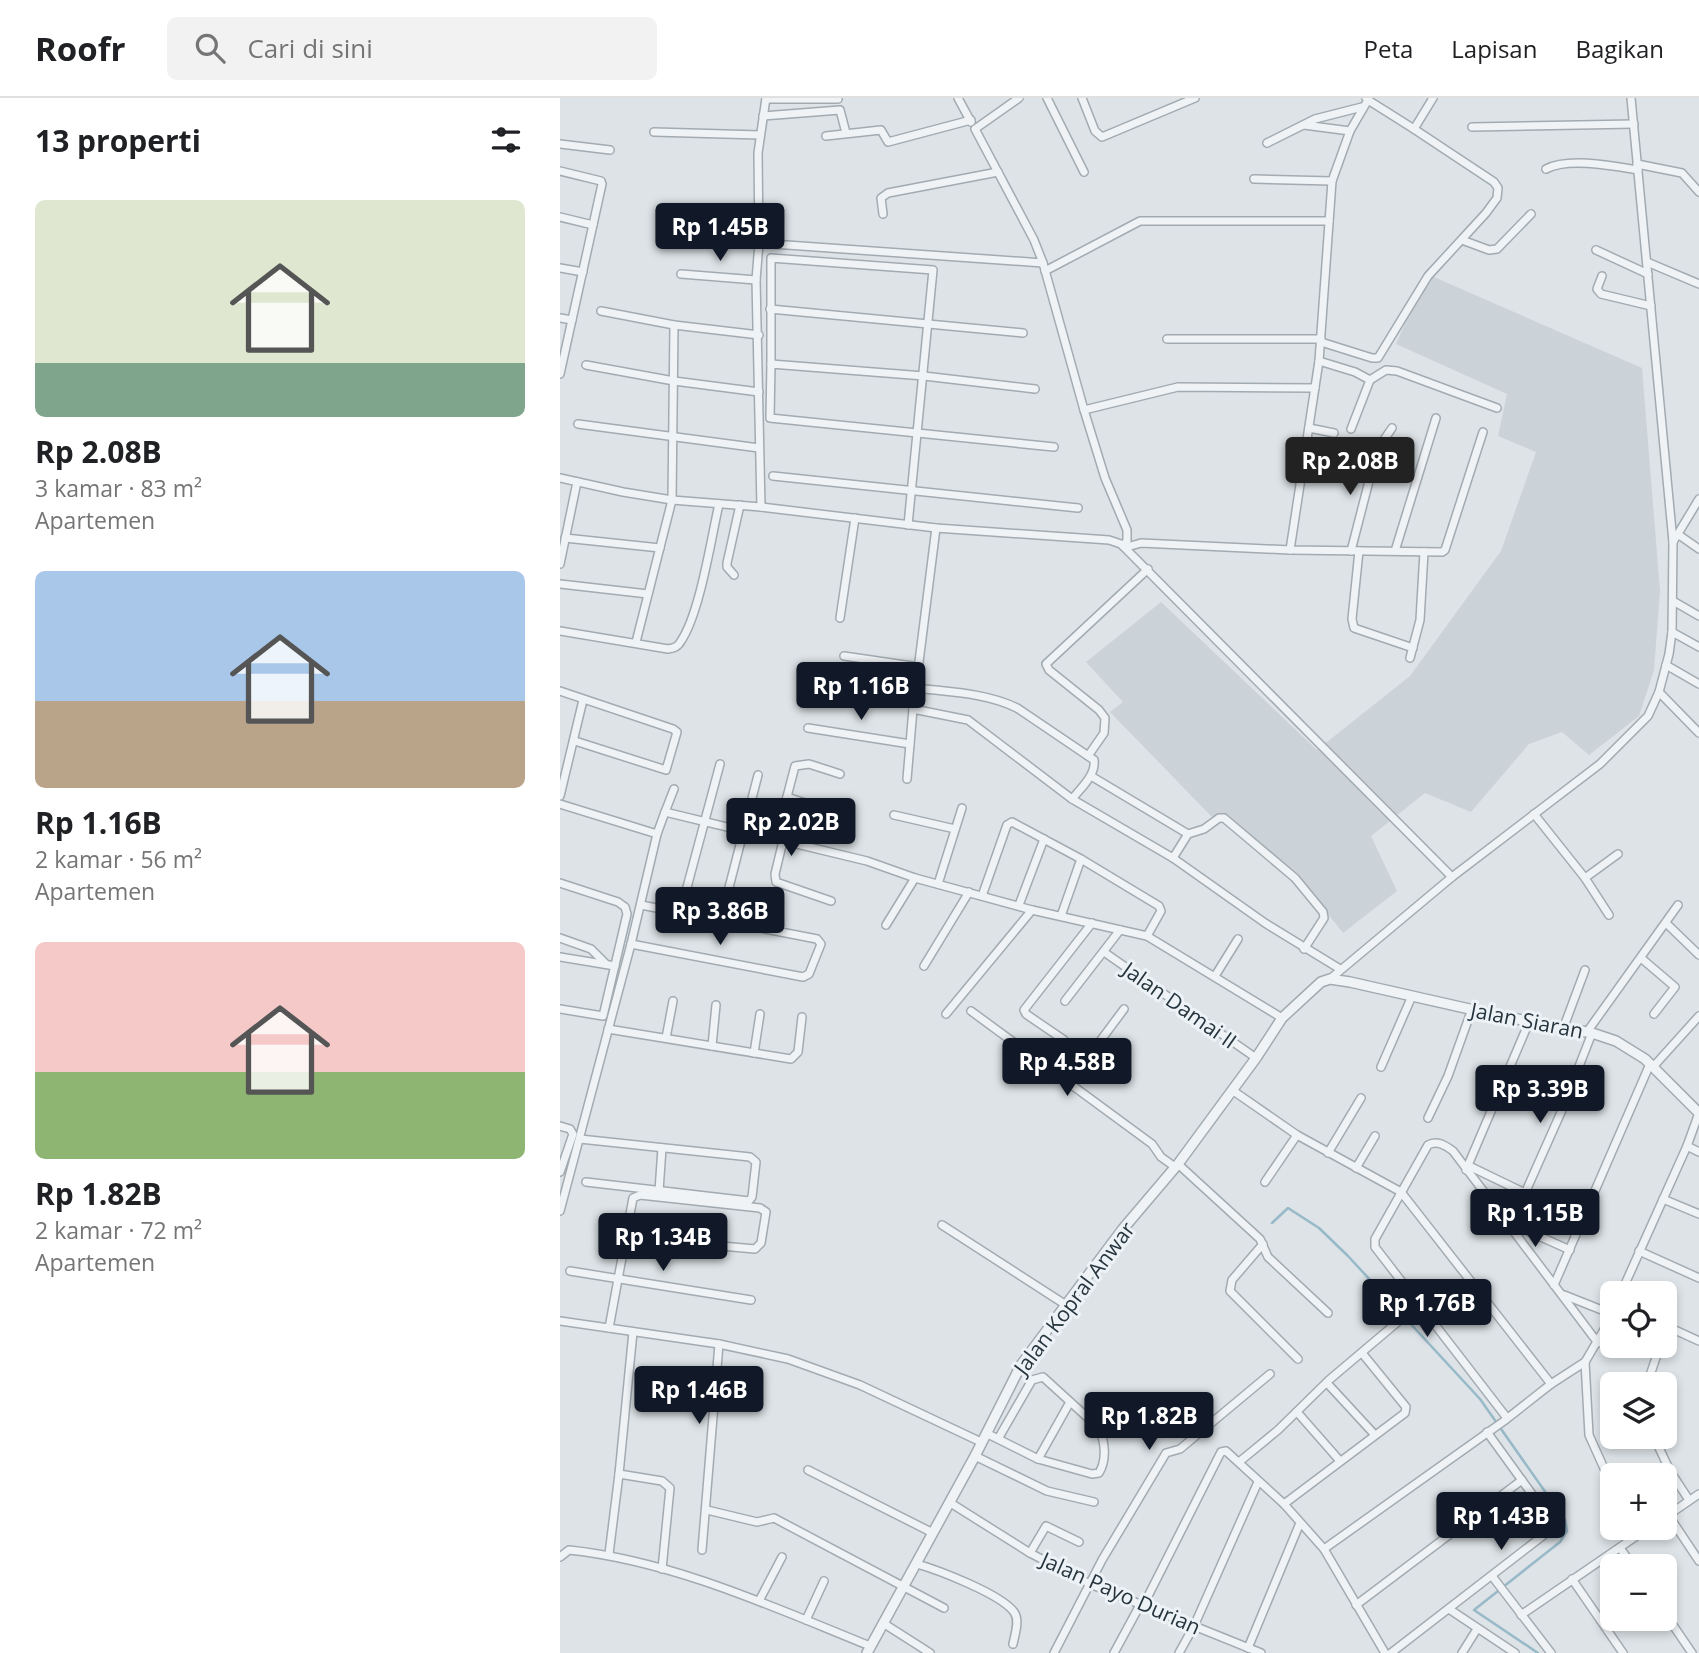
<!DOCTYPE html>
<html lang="id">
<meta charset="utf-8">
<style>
body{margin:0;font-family:"Open Sans",sans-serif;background:#f2f2f2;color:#202124;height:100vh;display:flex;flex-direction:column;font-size:26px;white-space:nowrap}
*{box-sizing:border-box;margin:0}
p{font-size:23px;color:#757577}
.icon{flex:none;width:38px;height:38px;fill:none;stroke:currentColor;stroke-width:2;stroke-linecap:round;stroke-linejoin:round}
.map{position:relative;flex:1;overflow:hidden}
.sheet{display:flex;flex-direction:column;background:#fff;width:560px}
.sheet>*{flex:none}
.fabs{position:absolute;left:1040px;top:1183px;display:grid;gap:14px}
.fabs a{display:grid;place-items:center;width:77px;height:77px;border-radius:10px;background:#fff;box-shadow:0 4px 10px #0003;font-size:35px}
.price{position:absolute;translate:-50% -60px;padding:0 16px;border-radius:7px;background:#111827;color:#fff;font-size:23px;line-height:46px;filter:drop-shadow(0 2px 4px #0008)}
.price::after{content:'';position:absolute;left:50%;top:42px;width:21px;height:16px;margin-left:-10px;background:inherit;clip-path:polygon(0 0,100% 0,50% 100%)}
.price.current{background:#222;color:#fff}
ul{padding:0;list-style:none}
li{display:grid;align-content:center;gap:14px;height:371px;padding:0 35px}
li span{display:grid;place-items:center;height:217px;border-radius:10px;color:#555}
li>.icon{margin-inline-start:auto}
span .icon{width:126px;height:126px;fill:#fffc;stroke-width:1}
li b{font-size:30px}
h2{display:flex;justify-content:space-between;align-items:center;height:84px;padding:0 35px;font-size:30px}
header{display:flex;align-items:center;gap:42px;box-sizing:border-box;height:98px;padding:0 35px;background:#fff;border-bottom:2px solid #e0e0e0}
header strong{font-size:33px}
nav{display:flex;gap:38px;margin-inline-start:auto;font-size:24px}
.search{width:490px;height:63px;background:#f2f2f2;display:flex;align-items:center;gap:18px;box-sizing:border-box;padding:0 24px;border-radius:10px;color:#757577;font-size:26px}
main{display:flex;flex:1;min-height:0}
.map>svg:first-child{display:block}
.built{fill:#cbd3d9}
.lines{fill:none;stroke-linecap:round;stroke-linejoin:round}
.stream{stroke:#97b9c8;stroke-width:2.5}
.minor-casing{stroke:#a2abb1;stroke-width:10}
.tertiary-casing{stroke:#a2abb1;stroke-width:12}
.minor{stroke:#f0f3f6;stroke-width:7}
.tertiary{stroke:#f0f3f6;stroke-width:9}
.labels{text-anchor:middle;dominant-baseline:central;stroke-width:6;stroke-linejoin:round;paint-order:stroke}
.street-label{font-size:21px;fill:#26343e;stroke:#ecf2f5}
</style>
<header>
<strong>Roofr</strong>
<div class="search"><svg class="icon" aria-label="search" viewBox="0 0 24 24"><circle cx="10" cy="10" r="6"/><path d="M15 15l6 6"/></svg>Cari di sini</div>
<nav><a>Peta</a><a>Lapisan</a><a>Bagikan</a></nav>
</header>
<main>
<section class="sheet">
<h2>13 properti<svg class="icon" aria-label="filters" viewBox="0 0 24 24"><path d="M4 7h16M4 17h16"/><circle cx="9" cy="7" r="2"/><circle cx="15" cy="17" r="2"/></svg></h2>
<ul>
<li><span style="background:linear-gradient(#dfe7d0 75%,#7fa58c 0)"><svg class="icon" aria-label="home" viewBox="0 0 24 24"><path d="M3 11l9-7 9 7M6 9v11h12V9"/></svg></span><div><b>Rp 2.08B</b><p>3 kamar · 83 m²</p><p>Apartemen</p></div></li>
<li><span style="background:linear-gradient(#a9c7e8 60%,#b9a48a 0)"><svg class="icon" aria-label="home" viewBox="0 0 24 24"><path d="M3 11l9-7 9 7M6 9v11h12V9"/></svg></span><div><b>Rp 1.16B</b><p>2 kamar · 56 m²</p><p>Apartemen</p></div></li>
<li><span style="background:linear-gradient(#f6c9c9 60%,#8fb573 0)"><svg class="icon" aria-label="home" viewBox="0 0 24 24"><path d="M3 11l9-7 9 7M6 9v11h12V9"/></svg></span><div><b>Rp 1.82B</b><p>2 kamar · 72 m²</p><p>Apartemen</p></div></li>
</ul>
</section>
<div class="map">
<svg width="1139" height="1555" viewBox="0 0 1139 1555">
<rect width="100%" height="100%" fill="#dde3e7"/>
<!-- built -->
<polygon class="built" points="867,176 1082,270 1100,493 1094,572 1079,618 1029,657 1002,634 969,646 911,714 865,695 811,738 837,793 783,835 736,775 650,717 550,614 563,604 526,564 601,504 757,652 850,578 941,453 976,354 938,338 947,296 836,246"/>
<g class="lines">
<!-- stream -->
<polyline class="stream" points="712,1125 728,1110 759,1130 788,1158 920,1301 1005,1422 1007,1433 1000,1444 914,1512 978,1555"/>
<!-- minor casing -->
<g class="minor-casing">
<g id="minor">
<polyline points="398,0 411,24"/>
<polyline points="459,0 415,31 474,142 483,165 524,312 545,380 567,432 567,443 563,448"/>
<polyline points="487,0 524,74"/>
<polyline points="522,0 535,33 542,39 635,0"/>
<polyline points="206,1 278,1"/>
<polyline points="808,2 854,31"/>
<polyline points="203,18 280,12 286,35"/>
<polyline points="744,27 790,33"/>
<polyline points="912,29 1074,26"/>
<polyline points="94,34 200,37"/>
<polyline points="266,38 321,32 328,44 411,22"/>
<polyline points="707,45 755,21 802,9"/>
<polyline points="0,46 50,52"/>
<polyline points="1077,66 1122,75 1139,94"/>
<path d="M986,71C1008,59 1054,68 1078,72"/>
<polyline points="0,73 41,83 42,86 0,276"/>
<polyline points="694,81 772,83"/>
<polyline points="323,116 321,100 328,95 438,74"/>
<polyline points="0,119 33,127"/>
<polyline points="902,142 929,152 937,151 971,116"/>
<polyline points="199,145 483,165"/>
<polyline points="1036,152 1088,176"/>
<polyline points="1087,164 1139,186"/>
<polyline points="0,170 23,174"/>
<polyline points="485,173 580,123 769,123"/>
<polyline points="121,176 196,182"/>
<polyline points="1042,178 1037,191 1041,196 1091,208"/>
<polyline points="210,211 463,235"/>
<polyline points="41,213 114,227 199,237"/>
<polyline points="0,220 12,222"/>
<polyline points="607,241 761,241"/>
<polyline points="761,244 812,260 818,260 868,178 926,115 937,100 938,90 934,84 854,31 873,0"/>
<polyline points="759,263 795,274 810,282 791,331"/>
<polyline points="211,266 211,160 373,172 348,427"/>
<polyline points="26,267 114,283 199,294"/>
<polyline points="810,282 826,272 837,273 937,310"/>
<polyline points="475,291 364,278 211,266 210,320 494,349"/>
<polyline points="524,312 618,289 755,290"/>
<polyline points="18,326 199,350"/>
<polyline points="749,330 774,335"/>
<polyline points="213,378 518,410"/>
<polyline points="0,380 63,394 112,402 201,409 376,430 549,442 561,446 892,779"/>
<polyline points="201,409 196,182 199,145 198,55 206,0"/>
<polyline points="1119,437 1139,451"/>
<polyline points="5,440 100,450"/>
<polyline points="1113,444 1139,401"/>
<polyline points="567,449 581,445 730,452 882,454 885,452 923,334"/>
<polyline points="730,452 759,263 772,83 790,33 808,2 806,0"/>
<polyline points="791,453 817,352 832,330"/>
<polyline points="799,453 792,521 794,530 853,550"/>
<polyline points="835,453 876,320"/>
<polyline points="0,466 17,384"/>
<polyline points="174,477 167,469 167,465 180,407"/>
<polyline points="0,486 88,496"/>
<polyline points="1113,503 1139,518"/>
<polyline points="280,520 295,420"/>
<path d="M0,533L108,551C114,550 118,549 121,543C140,515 151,441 159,406"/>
<polyline points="1112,534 1139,549"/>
<polyline points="76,544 112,402 114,227"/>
<polyline points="284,558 359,569"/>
<polyline points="850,560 860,522 864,454"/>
<polyline points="1106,567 1139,586"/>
<path d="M356,590C389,594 427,595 457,610L534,662C536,677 521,690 512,701"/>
<polyline points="0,593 113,631 117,634 106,672 15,643"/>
<polyline points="1099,594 1139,635"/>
<polyline points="353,611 408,622 512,701 613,760 705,825 780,871"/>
<polyline points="248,630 350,646"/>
<polyline points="528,658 544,635 545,620 539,612 489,572 486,566 588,471"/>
<polyline points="531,678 628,736 644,731 659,720 664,720 735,780 763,814 764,820 744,851"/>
<polyline points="347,681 353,611 376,430"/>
<polyline points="0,698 23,602"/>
<polyline points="227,699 269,713"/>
<polyline points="0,706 97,736"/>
<polyline points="105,714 114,691"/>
<polyline points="974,716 1025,780 1049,817"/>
<polyline points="334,717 395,731"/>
<polyline points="216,741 235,668 249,666 280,676"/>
<polyline points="223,743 215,776 216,784 271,803"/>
<polyline points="613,760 628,736"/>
<polyline points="1025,780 1058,756"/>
<polyline points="0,785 58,804 65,809 67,816 43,918 0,911"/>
<polyline points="378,786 402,710"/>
<polyline points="126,793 160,666"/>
<polyline points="422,798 447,727 452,724 521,761 599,808 601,813 587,838"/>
<polyline points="166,801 198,677"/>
<polyline points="459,807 484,741"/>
<polyline points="501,818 521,761"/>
<polyline points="1106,825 1139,857"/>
<polyline points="326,827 355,780"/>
<polyline points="0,840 31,851 45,865"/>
<polyline points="71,846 243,879 249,876 261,846 257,841 81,807"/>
<polyline points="544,854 696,960"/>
<polyline points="0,859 55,868"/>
<polyline points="1081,860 1115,889 1094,916"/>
<polyline points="364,868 409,794"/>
<polyline points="655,878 678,841"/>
<polyline points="770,881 892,779 1040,666 1088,618 1099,594 1109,556 1112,534 1113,444 1071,0"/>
<polyline points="505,903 560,832"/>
<polyline points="411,913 592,1046 601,1059 615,1069"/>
<polyline points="386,916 472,812"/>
<polyline points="48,931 231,961 238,954 242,919"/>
<polyline points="1003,931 1025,872"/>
<polyline points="1027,934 1118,807"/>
<polyline points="106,940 113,903"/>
<polyline points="504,942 466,916 464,912 532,825"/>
<polyline points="152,948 156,907"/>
<polyline points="194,955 200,916"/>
<polyline points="821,969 852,898"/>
<polyline points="1093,969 1139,918"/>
<polyline points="509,985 564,911"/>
<polyline points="672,992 737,1037 841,1094 991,1286"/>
<polyline points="868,1020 888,978 912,911"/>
<polyline points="0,1028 10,1031 13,1036 0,1074"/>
<polyline points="20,1041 190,1059 196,1064 192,1099 189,1103 26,1084"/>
<polyline points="1127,1048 1139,1054"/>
<polyline points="768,1055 801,1000"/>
<polyline points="618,1066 700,1141 708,1159 768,1215"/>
<polyline points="909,1068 965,1095"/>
<polyline points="796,1070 815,1038"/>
<polyline points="906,1072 969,924"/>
<polyline points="705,1084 737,1037"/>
<polyline points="99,1093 102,1050"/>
<polyline points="1103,1101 1139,1116"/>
<polyline points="0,1113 71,846 97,736 105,714 307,763 355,780 472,812 587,838 722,920"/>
<polyline points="952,1126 1010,1152"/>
<polyline points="382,1127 506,1207"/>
<polyline points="950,1129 1002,1012 1032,935"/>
<polyline points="703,1146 672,1182 670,1193 738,1261"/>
<polyline points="1079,1153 1139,1180"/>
<polyline points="10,1173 191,1202"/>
<polyline points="994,1187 1090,966"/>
<polyline points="1061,1195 1127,1048 1139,1015"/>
<polyline points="1004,1197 1052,1216"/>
<polyline points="1052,1218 1025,1264 1029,1337 1052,1388"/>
<polyline points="0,1223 159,1246 228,1261 300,1287 421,1344"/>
<polyline points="1104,1227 1139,1243"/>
<polyline points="49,1230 73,1100 80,1097 200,1110 206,1114 201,1145 195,1151 127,1145 64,1135"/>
<polyline points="767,1285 815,1337"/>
<polyline points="1087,1286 1100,1248"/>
<polyline points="737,1314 780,1363"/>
<path d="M947,1320L815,1149V1141L868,1047C877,1042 885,1047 893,1053L1038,1245"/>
<path d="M426,1335L478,1361L532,1376L539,1375C547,1362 545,1344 539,1330L483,1279L472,1282L438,1341"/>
<polyline points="1094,1339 1110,1373 1129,1402"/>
<polyline points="415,1358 487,1393 534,1404"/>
<polyline points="478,1361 510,1304"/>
<polyline points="679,1364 718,1332 769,1282 840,1222"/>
<polyline points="248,1372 373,1435"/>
<polyline points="59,1376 102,1383 110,1390 102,1471"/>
<polyline points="389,1404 470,1455 530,1486 701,1555"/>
<polyline points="724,1406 845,1315 846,1309 802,1255"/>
<polyline points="147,1412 197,1424 214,1420 384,1510"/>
<polyline points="1109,1418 1139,1463"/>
<polyline points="1104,1420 1139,1396"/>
<polyline points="1060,1450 1073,1468"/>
<polyline points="764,1451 944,1323 991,1286 1025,1264"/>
<polyline points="142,1452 159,1246"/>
<polyline points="470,1455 486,1428 519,1444"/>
<polyline points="49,1456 59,1376 73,1234"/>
<path d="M0,1459L9,1452C113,1463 213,1509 310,1548"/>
<path d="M357,1466C378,1472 441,1496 454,1514C460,1522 455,1536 453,1546"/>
<polyline points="932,1478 991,1555"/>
<polyline points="1012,1481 1063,1555"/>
<polyline points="199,1503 222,1459"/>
<polyline points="796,1507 962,1382"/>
<polyline points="583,1508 661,1354 666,1353 724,1406 764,1451 825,1555"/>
<polyline points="889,1511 955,1555"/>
<polyline points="1104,1514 1132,1555"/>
<polyline points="961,1517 1088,1430"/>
<polyline points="246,1522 264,1483"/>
<polyline points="323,1525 370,1555"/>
<polyline points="688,1550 740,1425"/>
<polyline points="494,1555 542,1462 606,1355 620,1351 710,1276"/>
<polyline points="554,1555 580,1507"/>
<polyline points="619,1555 634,1528 698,1384"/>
<polyline points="831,1555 989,1433 989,1423 982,1410 927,1334"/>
<polyline points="902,1555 917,1531"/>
</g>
</g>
<!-- tertiary casing -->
<g class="tertiary-casing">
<polyline id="tertiary" points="307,1555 415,1358 461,1267 562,1132 618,1066 696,960 722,920 761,884 770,881 790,884 936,917 1032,935 1056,943 1085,961 1139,1015"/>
</g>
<!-- minor -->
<use href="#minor" class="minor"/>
<!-- tertiary -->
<use href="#tertiary" class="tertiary"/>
</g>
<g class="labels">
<!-- street labels -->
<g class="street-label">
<text transform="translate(620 907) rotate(35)">Jalan Damai II</text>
<text transform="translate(967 922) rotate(11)">Jalan Siaran</text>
<text transform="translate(514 1200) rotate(-53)">Jalan Kopral Anwar</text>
<text transform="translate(561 1495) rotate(24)">Jalan Payo Durian</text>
</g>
</g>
</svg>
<div class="fabs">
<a><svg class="icon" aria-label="locate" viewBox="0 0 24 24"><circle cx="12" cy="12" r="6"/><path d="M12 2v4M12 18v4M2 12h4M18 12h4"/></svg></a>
<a><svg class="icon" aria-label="layers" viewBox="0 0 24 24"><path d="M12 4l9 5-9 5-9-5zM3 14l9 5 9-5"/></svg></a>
<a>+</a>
<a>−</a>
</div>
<b class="price" style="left:160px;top:165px">Rp 1.45B</b>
<b class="price current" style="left:790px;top:399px">Rp 2.08B</b>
<b class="price" style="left:301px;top:624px">Rp 1.16B</b>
<b class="price" style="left:231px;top:760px">Rp 2.02B</b>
<b class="price" style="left:160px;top:849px">Rp 3.86B</b>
<b class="price" style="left:507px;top:1000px">Rp 4.58B</b>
<b class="price" style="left:980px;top:1027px">Rp 3.39B</b>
<b class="price" style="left:975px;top:1151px">Rp 1.15B</b>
<b class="price" style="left:103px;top:1175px">Rp 1.34B</b>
<b class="price" style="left:867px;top:1241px">Rp 1.76B</b>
<b class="price" style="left:139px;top:1328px">Rp 1.46B</b>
<b class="price" style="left:589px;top:1354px">Rp 1.82B</b>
<b class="price" style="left:941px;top:1454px">Rp 1.43B</b>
</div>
</main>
